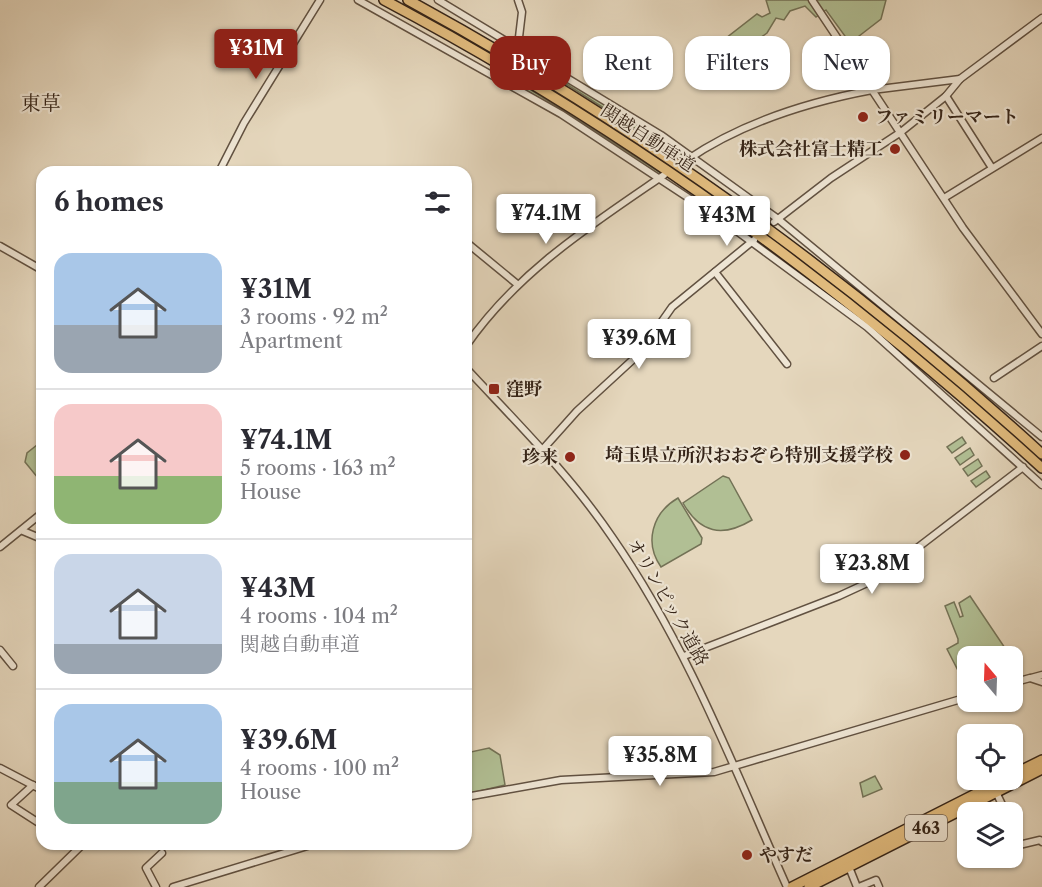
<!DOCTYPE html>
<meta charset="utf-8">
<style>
body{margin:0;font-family:"Libre Caslon Text","Noto Serif JP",serif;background:#f7f7f7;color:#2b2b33;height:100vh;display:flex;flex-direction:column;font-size:22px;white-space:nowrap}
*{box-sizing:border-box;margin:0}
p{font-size:20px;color:#7c7c81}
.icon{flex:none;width:33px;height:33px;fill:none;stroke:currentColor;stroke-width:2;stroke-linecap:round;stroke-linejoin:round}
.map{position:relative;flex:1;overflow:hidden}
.panel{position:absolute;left:36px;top:166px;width:436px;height:684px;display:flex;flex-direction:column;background:#fff;border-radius:18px;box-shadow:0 2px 4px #0004}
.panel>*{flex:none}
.guide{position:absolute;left:490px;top:36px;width:460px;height:54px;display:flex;gap:12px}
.needle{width:39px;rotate:341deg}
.controls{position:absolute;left:957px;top:646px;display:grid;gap:12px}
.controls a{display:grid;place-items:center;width:66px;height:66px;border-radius:12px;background:#fff;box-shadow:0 2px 4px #0004;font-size:30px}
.price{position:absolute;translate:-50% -51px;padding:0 14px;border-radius:6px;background:#fff;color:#222;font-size:20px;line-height:39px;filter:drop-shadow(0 2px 3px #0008)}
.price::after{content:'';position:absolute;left:50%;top:36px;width:18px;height:14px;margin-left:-9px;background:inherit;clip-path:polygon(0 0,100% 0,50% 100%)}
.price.current{background:#8f2418;color:#fff}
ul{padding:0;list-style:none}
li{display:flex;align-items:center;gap:18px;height:150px;padding:0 18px}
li+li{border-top:2px solid #e1e1e2}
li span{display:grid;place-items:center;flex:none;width:168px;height:120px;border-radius:18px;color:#555}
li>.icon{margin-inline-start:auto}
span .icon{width:72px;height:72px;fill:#fffc;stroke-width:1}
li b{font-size:26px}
h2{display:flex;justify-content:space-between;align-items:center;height:72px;padding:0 18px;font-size:26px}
.pill{padding:0 21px;border-radius:18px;background:#fff;box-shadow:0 2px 4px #0004;font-size:21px;line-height:54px}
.pill.current{background:#8f2418;color:#fff}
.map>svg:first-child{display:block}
.green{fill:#b1bf94;stroke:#737256;stroke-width:1.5}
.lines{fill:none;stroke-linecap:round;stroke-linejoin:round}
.minor-casing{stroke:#615141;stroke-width:9}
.highway-casing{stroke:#352418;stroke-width:12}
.minor{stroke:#eee5d4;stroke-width:6}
.highway{stroke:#e2bc7e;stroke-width:9}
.poi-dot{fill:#8f2418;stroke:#eee5d4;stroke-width:2}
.labels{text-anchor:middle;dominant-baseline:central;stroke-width:4.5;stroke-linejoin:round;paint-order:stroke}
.shield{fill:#eee5d4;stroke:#6c5e50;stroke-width:1.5}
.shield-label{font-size:16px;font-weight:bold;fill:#352418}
.poi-label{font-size:18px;font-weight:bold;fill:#352418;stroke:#eee5d4;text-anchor:start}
.street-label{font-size:18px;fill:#352418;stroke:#eee5d4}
.neighbourhood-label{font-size:20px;fill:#352418;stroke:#eee5d4}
</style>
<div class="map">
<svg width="1042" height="887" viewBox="0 0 1042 887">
<rect width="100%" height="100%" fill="#e5d7bd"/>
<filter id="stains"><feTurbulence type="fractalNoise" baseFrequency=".00333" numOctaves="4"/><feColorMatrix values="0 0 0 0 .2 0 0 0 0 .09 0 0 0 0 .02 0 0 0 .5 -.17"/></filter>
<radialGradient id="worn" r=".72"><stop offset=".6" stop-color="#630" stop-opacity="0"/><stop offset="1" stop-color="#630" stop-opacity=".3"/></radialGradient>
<!-- green -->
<g class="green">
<polygon points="766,0 886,0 881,19 850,43 826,10 816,17 805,6 790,11 784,20 776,18 767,33 753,43 755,48 732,59 721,42 757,14 762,17 770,13"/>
<polygon points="522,51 686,156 684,159 522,56"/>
<polygon points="517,81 661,173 657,175 516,87"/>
<polygon points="962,437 966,443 952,453 947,447"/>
<polygon points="42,441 42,483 25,462 27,453"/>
<polygon points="970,448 974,455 960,465 955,458"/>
<polygon points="978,459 982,466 968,476 963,469"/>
<polygon points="986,471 990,477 976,487 971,481"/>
<path d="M723,476L729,478L752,520C722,538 700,533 683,503Z"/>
<path d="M678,498L702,538L701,544L661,567C644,543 652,513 678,498Z"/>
<polygon points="970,596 1009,654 1004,657 968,657 966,686 947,649 958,643 958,639 945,606 954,602 960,617 963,616 959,603"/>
<polygon points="489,748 500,755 505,785 467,794 466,753"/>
<polygon points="875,776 882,789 863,797 860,783"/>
</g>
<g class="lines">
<!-- minor casing -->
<g class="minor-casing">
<g id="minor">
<polyline points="358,0 561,114 719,218 867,327 1042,485"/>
<polyline points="438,0 661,135 778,219 1042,437"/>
<polyline points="812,0 872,90 960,79"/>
<polyline points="517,54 522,12 518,0"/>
<polyline points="946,96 992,168"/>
<path d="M687,160C741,123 808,102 872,90L963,228L1042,334"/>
<polyline points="219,172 244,123 320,0"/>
<polyline points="944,198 1042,138"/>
<polyline points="774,222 831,178 901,132 946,96 960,79 1042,18"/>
<polyline points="466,242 517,284"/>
<polyline points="0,246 42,270"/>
<polyline points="715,272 787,364"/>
<path d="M466,346C517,272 591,225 664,175"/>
<path d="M466,368C517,423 570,475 612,537C687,645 734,768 787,887"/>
<polyline points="994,378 1042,346"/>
<polyline points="543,449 577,411 639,354 672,307 754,240"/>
<polyline points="23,531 42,539"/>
<polyline points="0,547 42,513"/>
<polyline points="0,650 13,666"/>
<polyline points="684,656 839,596 878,578 1023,467"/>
<polyline points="1031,678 1042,675"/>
<polyline points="1012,683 1030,678 1042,682"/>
<polyline points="0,768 42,790"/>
<polyline points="33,785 11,805 42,825"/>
<polyline points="996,792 1006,813"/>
<polyline points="466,797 561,780 714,772 968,697"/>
<polyline points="1012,830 1019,845 1040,840 1042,842"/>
<polyline points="849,867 857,887"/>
<polyline points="39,887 83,844"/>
<polyline points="156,887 146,868 162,853"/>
<polyline points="173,887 314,844"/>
<polyline points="859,887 876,880 879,887"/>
</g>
</g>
<!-- highway casing -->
<g class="highway-casing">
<g id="highway">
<path d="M384,0C624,127 842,285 1042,468"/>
<path d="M408,0C638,125 849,278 1042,454"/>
<polyline points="1012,775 1042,760"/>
<polyline points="792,887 1003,780"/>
<polyline points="809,887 1042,769"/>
</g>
</g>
<!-- minor -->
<use href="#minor" class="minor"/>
<!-- highway -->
<use href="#highway" class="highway"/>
</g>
<!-- markers -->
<g class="poi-dot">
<circle cx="863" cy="117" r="6"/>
<circle cx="895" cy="149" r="6"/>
<rect x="488" y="383" width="12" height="12" rx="3"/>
<circle cx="905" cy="455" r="6"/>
<circle cx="570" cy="457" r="6"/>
<circle cx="747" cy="855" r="6"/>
</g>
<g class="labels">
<!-- shield labels -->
<rect class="shield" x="905" y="815" width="42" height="26" rx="4.5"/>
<g class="shield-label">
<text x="926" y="828">463</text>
</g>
<!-- poi labels -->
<g class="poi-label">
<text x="875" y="117">ファミリーマート</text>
<text x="883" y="149" text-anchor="end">株式会社富士精工</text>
<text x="506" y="389">窪野</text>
<text x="893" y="455" text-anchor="end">埼玉県立所沢おおぞら特別支援学校</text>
<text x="558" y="457" text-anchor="end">珍来</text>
<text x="759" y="855">やすだ</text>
</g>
<!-- street labels -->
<g class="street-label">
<text transform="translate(648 138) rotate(33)">関越自動車道</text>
<text transform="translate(668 602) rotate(60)">オリンピック道路</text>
</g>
<!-- neighbourhood labels -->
<g class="neighbourhood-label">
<text x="41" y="103">東草</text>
</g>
</g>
<rect width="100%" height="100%" filter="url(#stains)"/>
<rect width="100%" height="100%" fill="url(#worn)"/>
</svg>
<div class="controls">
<a><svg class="needle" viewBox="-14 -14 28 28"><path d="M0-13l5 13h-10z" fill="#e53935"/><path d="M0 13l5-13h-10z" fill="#7c7c81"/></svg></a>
<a><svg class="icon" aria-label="locate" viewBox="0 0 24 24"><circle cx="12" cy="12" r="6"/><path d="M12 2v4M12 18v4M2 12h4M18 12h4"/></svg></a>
<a><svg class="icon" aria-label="layers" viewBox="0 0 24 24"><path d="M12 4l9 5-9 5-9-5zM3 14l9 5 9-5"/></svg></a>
</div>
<b class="price current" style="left:256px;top:80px">¥31M</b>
<b class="price" style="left:546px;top:245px">¥74.1M</b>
<b class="price" style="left:727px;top:247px">¥43M</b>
<b class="price" style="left:639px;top:370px">¥39.6M</b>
<b class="price" style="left:872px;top:595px">¥23.8M</b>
<b class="price" style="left:660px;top:787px">¥35.8M</b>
<div class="guide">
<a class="pill current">Buy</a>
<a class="pill">Rent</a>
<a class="pill">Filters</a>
<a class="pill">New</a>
</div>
<section class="panel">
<h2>6 homes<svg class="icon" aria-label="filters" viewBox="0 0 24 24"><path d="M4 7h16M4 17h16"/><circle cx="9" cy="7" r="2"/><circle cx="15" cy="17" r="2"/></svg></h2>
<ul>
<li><span style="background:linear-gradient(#a9c7e8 60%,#9aa5b1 0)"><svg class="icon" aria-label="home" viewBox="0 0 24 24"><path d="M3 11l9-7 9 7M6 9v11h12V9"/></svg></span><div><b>¥31M</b><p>3 rooms · 92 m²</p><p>Apartment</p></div></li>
<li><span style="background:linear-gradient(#f6c9c9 60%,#8fb573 0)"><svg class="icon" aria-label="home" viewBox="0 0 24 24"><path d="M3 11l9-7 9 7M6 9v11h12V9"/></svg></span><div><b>¥74.1M</b><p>5 rooms · 163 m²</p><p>House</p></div></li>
<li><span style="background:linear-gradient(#c9d6e8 75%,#9aa5b1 0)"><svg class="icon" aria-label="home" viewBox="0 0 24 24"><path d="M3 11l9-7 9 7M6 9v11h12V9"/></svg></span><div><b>¥43M</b><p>4 rooms · 104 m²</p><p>関越自動車道</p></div></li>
<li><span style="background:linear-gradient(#a9c7e8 65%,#7fa58c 0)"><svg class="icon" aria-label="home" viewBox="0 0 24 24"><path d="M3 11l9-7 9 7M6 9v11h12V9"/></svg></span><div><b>¥39.6M</b><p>4 rooms · 100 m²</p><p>House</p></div></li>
</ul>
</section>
</div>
